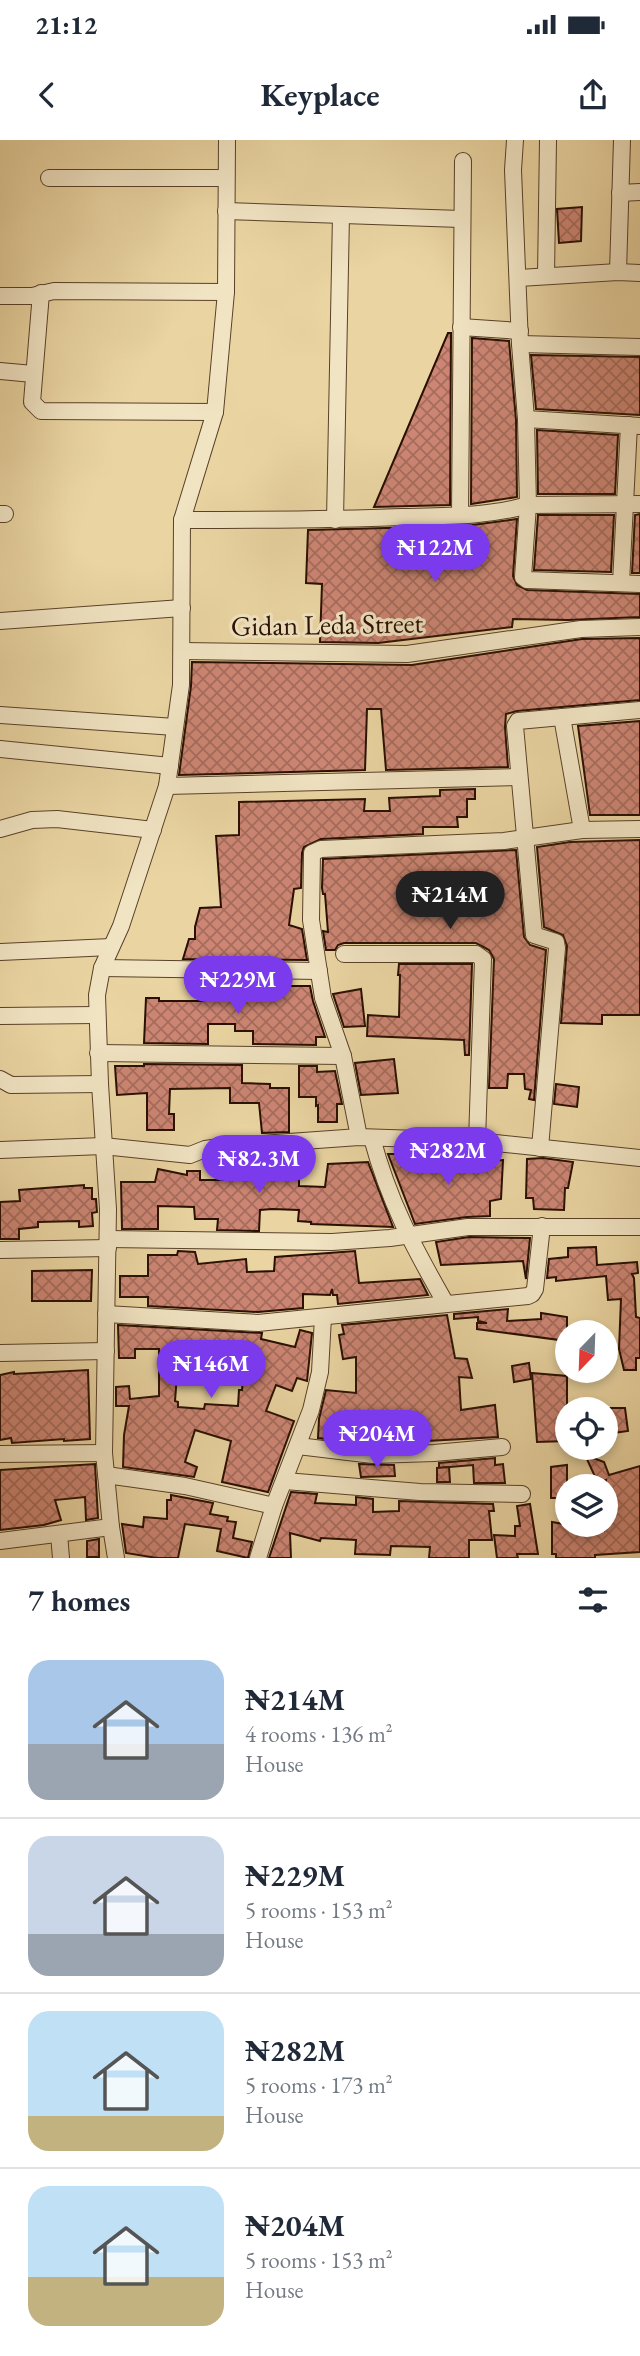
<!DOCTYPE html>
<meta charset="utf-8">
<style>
body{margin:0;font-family:"EB Garamond",serif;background:#f6f6f7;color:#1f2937;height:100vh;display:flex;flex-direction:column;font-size:26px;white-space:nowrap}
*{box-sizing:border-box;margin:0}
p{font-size:23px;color:#747a83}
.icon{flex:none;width:38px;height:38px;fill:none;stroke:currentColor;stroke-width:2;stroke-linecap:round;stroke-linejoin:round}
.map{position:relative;height:1418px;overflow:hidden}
.side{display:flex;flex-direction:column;background:#fff;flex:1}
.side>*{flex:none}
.needle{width:46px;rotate:203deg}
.buttons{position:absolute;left:555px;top:1180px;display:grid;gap:14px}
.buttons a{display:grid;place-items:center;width:63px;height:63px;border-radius:50%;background:#fff;box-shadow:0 4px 10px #0003;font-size:35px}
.price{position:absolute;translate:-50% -60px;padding:0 16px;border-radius:24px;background:#7c3aed;color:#fff;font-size:23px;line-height:46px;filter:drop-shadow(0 2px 4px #0008)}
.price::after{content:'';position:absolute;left:50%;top:42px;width:21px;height:16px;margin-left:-10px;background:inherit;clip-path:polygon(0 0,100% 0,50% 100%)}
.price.current{background:#222;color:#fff}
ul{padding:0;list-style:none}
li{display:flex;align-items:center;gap:21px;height:175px;padding:0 28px}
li+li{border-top:2px solid #e0e1e3}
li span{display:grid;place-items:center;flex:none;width:196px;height:140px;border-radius:21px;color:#555}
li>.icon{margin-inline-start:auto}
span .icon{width:84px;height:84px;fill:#fffc;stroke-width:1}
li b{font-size:30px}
h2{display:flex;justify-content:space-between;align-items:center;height:84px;padding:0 28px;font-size:30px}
.status{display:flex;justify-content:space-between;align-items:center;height:49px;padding:0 35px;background:#fff;direction:ltr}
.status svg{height:19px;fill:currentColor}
header{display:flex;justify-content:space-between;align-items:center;height:91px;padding:0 28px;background:#fff;font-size:32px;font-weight:700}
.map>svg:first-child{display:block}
.building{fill:url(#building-cross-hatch);stroke:#290f02;stroke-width:2;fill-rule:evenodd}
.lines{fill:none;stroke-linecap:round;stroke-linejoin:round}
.street-casing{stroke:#59402a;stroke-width:18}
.street{stroke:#f1e4c3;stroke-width:16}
.labels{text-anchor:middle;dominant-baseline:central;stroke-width:6;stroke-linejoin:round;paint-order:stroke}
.street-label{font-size:28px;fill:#290f02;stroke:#f1e4c3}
</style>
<div class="status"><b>21:12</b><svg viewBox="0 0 49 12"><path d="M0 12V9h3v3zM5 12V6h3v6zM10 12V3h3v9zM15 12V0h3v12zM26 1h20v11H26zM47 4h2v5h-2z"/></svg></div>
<header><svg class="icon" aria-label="back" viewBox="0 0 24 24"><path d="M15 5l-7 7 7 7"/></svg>Keyplace<svg class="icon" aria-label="share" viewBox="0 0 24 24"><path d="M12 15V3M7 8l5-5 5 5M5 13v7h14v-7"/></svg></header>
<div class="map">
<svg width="640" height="1418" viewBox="0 0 640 1418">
<defs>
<pattern id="building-cross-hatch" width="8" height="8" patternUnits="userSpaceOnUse" patternTransform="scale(1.75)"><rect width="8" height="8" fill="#cd8674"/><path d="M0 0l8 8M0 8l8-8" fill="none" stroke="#a66c5d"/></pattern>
</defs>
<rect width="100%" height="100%" fill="#ead5a2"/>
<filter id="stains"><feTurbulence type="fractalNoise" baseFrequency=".00286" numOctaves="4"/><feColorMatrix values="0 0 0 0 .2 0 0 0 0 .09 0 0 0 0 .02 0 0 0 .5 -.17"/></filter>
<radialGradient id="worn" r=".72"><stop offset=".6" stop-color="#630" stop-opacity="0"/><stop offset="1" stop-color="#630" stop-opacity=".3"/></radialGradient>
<!-- building -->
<g class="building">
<polygon points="582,67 581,101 559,103 557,69"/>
<polygon points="448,193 451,193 450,365 374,367"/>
<polygon points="472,198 509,201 516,280 517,357 471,364"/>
<polygon points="531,215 640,217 640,275 536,269"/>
<polygon points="537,290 618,295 615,354 538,354"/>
<polygon points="640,374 640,433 632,433 635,375"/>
<polygon points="538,375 614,375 611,432 534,430"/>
<polygon points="517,379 513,436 517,445 527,450 640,454 640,477 568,480 513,479 512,487 378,503 320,502 322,444 306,443 308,390 465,386"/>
<polygon points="640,498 640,560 517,571 506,574 505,587 508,627 386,630 381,569 367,569 365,630 179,635 191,546 192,522 412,525 582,499"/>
<polygon points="640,581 640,675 590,675 578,586"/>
<polygon points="475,649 475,659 467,659 467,677 457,677 458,687 423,687 423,694 321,699 304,707 302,713 301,748 294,749 289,785 302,789 307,820 183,819 189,799 195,799 195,787 200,768 221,767 216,696 239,695 239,662 365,659 364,671 390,671 389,658 440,656 440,650"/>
<polygon points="640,700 640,875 602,875 602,884 561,883 567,806 563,795 544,787 537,707 570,702"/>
<polygon points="516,710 524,797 530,805 546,810 534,960 529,959 531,950 525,949 524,934 508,934 507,948 489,948 494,819 489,810 476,803 344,803 338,805 335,810 326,810 323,791 328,792 325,754 323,754 322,748 323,719"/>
<polygon points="399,824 472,824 469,915 465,915 464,900 367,896 368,875 399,877 400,835 398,835"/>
<polygon points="220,846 310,846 313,861 325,897 316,897 316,905 253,904 253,891 235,891 235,884 208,884 208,904 144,903 146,858 159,858 159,861 220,861"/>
<polygon points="361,849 365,886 344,887 333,854"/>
<polygon points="394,919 398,953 361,955 355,923"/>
<polygon points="144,924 242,925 242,943 270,944 270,948 289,948 289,992 262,993 259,963 230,963 230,948 170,949 169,974 174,974 174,990 147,990 147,953 117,955 115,926 144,926"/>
<polygon points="299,926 317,926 317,932 335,931 342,964 337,964 337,982 318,982 318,965 316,966 316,957 299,957"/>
<polygon points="556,944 579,947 577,967 554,964"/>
<polygon points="289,1013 289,1016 294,1016 293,1034 299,1035 299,1046 325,1047 328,1024 368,1022 393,1087 311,1084 311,1082 298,1081 299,1070 272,1069 260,1070 259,1091 217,1090 218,1079 195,1079 194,1067 158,1066 158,1089 122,1089 121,1042 155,1042 158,1029 187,1035 187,1031 200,1031 200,1040 223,1040 224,1017"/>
<polygon points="388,1014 408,1014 408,1017 431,1016 431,1018 466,1018 466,1022 503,1020 501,1059 490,1061 490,1076 467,1077 415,1084"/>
<polygon points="543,1018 573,1022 568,1048 565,1048 564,1070 534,1069 533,1058 526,1058 527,1019"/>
<polygon points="84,1045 84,1048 92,1048 92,1059 96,1059 97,1072 92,1073 93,1086 79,1087 79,1081 38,1082 38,1087 19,1089 19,1099 0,1099 0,1062 20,1061 19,1050"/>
<polygon points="469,1097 530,1098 526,1139 523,1121 441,1125 436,1102"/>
<polygon points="596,1107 597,1125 637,1122 638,1133 632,1134 634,1138 636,1177 640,1178 640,1218 636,1218 636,1230 624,1230 619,1209 621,1159 608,1160 606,1136 556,1141 556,1137 547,1138 549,1119 568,1117 568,1108"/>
<polygon points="178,1111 195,1112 198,1124 246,1119 247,1132 274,1131 275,1117 355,1111 359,1143 420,1139 428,1155 338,1164 337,1155 333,1155 332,1149 330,1155 303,1154 303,1168 258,1172 148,1166 148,1157 120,1157 120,1136 148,1136 148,1115 177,1115"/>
<polygon points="92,1130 91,1161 32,1161 32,1131"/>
<polygon points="508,1169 507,1181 541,1179 541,1173 567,1177 567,1201 477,1189 477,1183 487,1183 478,1181 478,1177 454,1179 454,1174"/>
<polygon points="447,1175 455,1218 467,1219 472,1238 459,1237 461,1270 495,1265 498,1297 373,1304 318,1298 319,1279 326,1250 356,1253 356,1217 343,1219 339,1195 344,1194 342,1185"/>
<path d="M118,1185L262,1193L261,1199L295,1207L300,1190L312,1193L307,1241L297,1238L292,1251L276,1245L266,1271L294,1281L268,1352L222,1342L231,1301L195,1290L185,1322L197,1327L194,1337L123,1327L124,1295L129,1266H116V1247L129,1246L130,1259L159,1256V1209H135V1218H119ZM221,1224L244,1226L242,1250H239L238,1266L205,1264L204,1269L178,1267V1262L175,1261L177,1235L207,1234L208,1231L220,1233Z"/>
<polygon points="529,1223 531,1239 514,1242 512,1226"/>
<polygon points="88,1230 90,1299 64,1301 64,1299 12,1303 11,1298 0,1300 0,1235 14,1232 14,1234"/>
<polygon points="532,1233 567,1236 567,1301 537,1302"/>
<polygon points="606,1268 625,1268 628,1291 606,1294"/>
<polygon points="585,1315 604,1322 609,1335 640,1326 640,1412 595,1415 595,1418 556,1418 556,1414 552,1414 552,1382 604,1391 606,1340 598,1343"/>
<polygon points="495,1318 495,1325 503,1324 505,1343 474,1343 473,1325 439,1328 439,1323"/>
<polygon points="95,1324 98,1378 86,1380 85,1357 55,1360 61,1380 44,1385 0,1390 0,1330"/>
<polygon points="359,1324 394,1325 395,1336 361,1337"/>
<polygon points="567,1325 567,1358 551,1358 551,1327"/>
<polygon points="449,1327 450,1342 437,1342 437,1328"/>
<polygon points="291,1352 317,1354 315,1363 356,1365 356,1357 373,1359 373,1372 399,1371 399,1361 493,1364 494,1371 489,1371 492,1400 469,1400 469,1418 429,1418 430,1407 391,1406 390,1415 355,1414 356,1400 321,1398 320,1401 290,1393 291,1418 269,1418"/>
<polygon points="171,1355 213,1363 210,1374 228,1377 227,1381 236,1382 233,1398 252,1402 248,1418 217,1411 221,1389 185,1384 178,1418 157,1418 126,1413 122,1384 143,1387 144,1377 167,1379 167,1360 171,1360"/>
<polygon points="530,1364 538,1414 517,1414 518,1418 497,1418 494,1395 515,1396 515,1386 520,1386 517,1366"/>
<polygon points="99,1399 99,1417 87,1417 87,1401"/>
</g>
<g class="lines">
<!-- street casing -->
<g class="street-casing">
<g id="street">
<polyline points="515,0 513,30 520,204 526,279 528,365 523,437 527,440 640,444"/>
<polyline points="49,38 226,38"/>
<polyline points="620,53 640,52"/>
<polyline points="226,71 461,79"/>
<polyline points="618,132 622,0"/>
<polyline points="546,136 548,0"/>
<polyline points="519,138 618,132 640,133"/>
<polyline points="41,153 32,262 41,271 215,272"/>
<polyline points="0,156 32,156 54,151 226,152"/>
<polyline points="461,187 520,191"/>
<polyline points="520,204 640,207"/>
<polyline points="0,231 33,234"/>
<polyline points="526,279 640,286"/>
<polyline points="0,374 5,374"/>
<polyline points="460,375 463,21"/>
<path d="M182,380C255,380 328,380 401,377C443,376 487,377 528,365L640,364"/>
<polyline points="335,380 341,75"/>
<polyline points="621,443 629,285"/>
<polyline points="0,481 182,468"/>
<polyline points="182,511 407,514 581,489 640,487"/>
<polyline points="0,575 175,587"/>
<polyline points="562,577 582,690"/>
<polyline points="0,609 170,626"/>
<polyline points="167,646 519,637"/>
<polyline points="0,689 32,680 57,679 153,690"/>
<polyline points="0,812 111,807"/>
<polyline points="344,814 476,814 483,819 477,1001"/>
<polyline points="102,828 319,831"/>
<polyline points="0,876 96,875"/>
<polyline points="98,913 343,916"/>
<polyline points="0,939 11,945 100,944"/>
<polyline points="359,997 343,916 323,858 311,780 312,713 321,709 504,701 582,690 640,689"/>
<path d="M372,998C389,1062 413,1106 446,1164"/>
<polyline points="540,1008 557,808 556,802 534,795 515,586 518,581 640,570"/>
<polyline points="0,1010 103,1006 190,1015 205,1009 220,1007 359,997 477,1001 640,1018"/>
<polyline points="108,1099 332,1102 390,1098 468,1087 640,1087"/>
<polyline points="0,1110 108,1108"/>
<polyline points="106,1174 258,1183 528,1156 532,1154 535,1149 542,1086"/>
<polyline points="0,1213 106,1211"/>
<polyline points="298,1306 373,1315 434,1313 502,1307"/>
<polyline points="0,1314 104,1313"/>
<polyline points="106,1335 185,1346 274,1366"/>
<polyline points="285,1341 420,1352 522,1354"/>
<polyline points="59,1394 61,1418"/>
<polyline points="0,1401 111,1387"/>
<polyline points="116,1418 111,1387 104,1313 108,1069 100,944 97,855 102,828 121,786 167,646 181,545 182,380 215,272 226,152 227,0"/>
<polyline points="258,1418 274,1366 311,1270 320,1232 323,1177"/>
</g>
</g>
<!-- street -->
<use href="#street" class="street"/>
</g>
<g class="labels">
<!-- street labels -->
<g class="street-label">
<text transform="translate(327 484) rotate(-1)">Gidan Leda Street</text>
</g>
</g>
<rect width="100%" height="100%" filter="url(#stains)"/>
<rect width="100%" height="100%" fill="url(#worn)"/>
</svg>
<div class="buttons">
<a><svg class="needle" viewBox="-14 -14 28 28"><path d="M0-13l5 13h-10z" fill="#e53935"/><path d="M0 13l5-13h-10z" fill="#747a83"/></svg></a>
<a><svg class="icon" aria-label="locate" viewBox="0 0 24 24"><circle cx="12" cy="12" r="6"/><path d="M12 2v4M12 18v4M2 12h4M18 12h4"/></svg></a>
<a><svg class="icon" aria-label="layers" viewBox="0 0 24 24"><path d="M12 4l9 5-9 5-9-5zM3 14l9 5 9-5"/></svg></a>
</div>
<b class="price" style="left:435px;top:444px">₦122M</b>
<b class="price current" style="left:450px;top:791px">₦214M</b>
<b class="price" style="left:238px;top:876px">₦229M</b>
<b class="price" style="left:448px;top:1047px">₦282M</b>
<b class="price" style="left:259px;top:1055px">₦82.3M</b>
<b class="price" style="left:211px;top:1260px">₦146M</b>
<b class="price" style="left:377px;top:1330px">₦204M</b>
</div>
<section class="side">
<h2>7 homes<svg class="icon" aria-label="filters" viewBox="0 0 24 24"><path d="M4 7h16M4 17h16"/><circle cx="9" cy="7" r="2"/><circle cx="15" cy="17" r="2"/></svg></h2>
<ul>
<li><span style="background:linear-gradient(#a9c7e8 60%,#9aa5b1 0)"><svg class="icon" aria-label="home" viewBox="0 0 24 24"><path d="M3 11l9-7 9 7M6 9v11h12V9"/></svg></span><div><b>₦214M</b><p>4 rooms · 136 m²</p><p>House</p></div></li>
<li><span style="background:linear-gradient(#c9d6e8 70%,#9aa5b1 0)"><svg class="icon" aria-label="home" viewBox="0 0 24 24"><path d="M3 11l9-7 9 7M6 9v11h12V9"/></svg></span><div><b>₦229M</b><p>5 rooms · 153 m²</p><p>House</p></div></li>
<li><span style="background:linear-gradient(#bfe0f5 75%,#c2b280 0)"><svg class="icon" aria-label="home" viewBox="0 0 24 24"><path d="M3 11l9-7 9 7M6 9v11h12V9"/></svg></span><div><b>₦282M</b><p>5 rooms · 173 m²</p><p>House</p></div></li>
<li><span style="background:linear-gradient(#bfe0f5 65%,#c2b280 0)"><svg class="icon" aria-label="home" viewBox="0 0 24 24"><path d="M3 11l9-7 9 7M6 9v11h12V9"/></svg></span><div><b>₦204M</b><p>5 rooms · 153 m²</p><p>House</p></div></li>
</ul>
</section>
